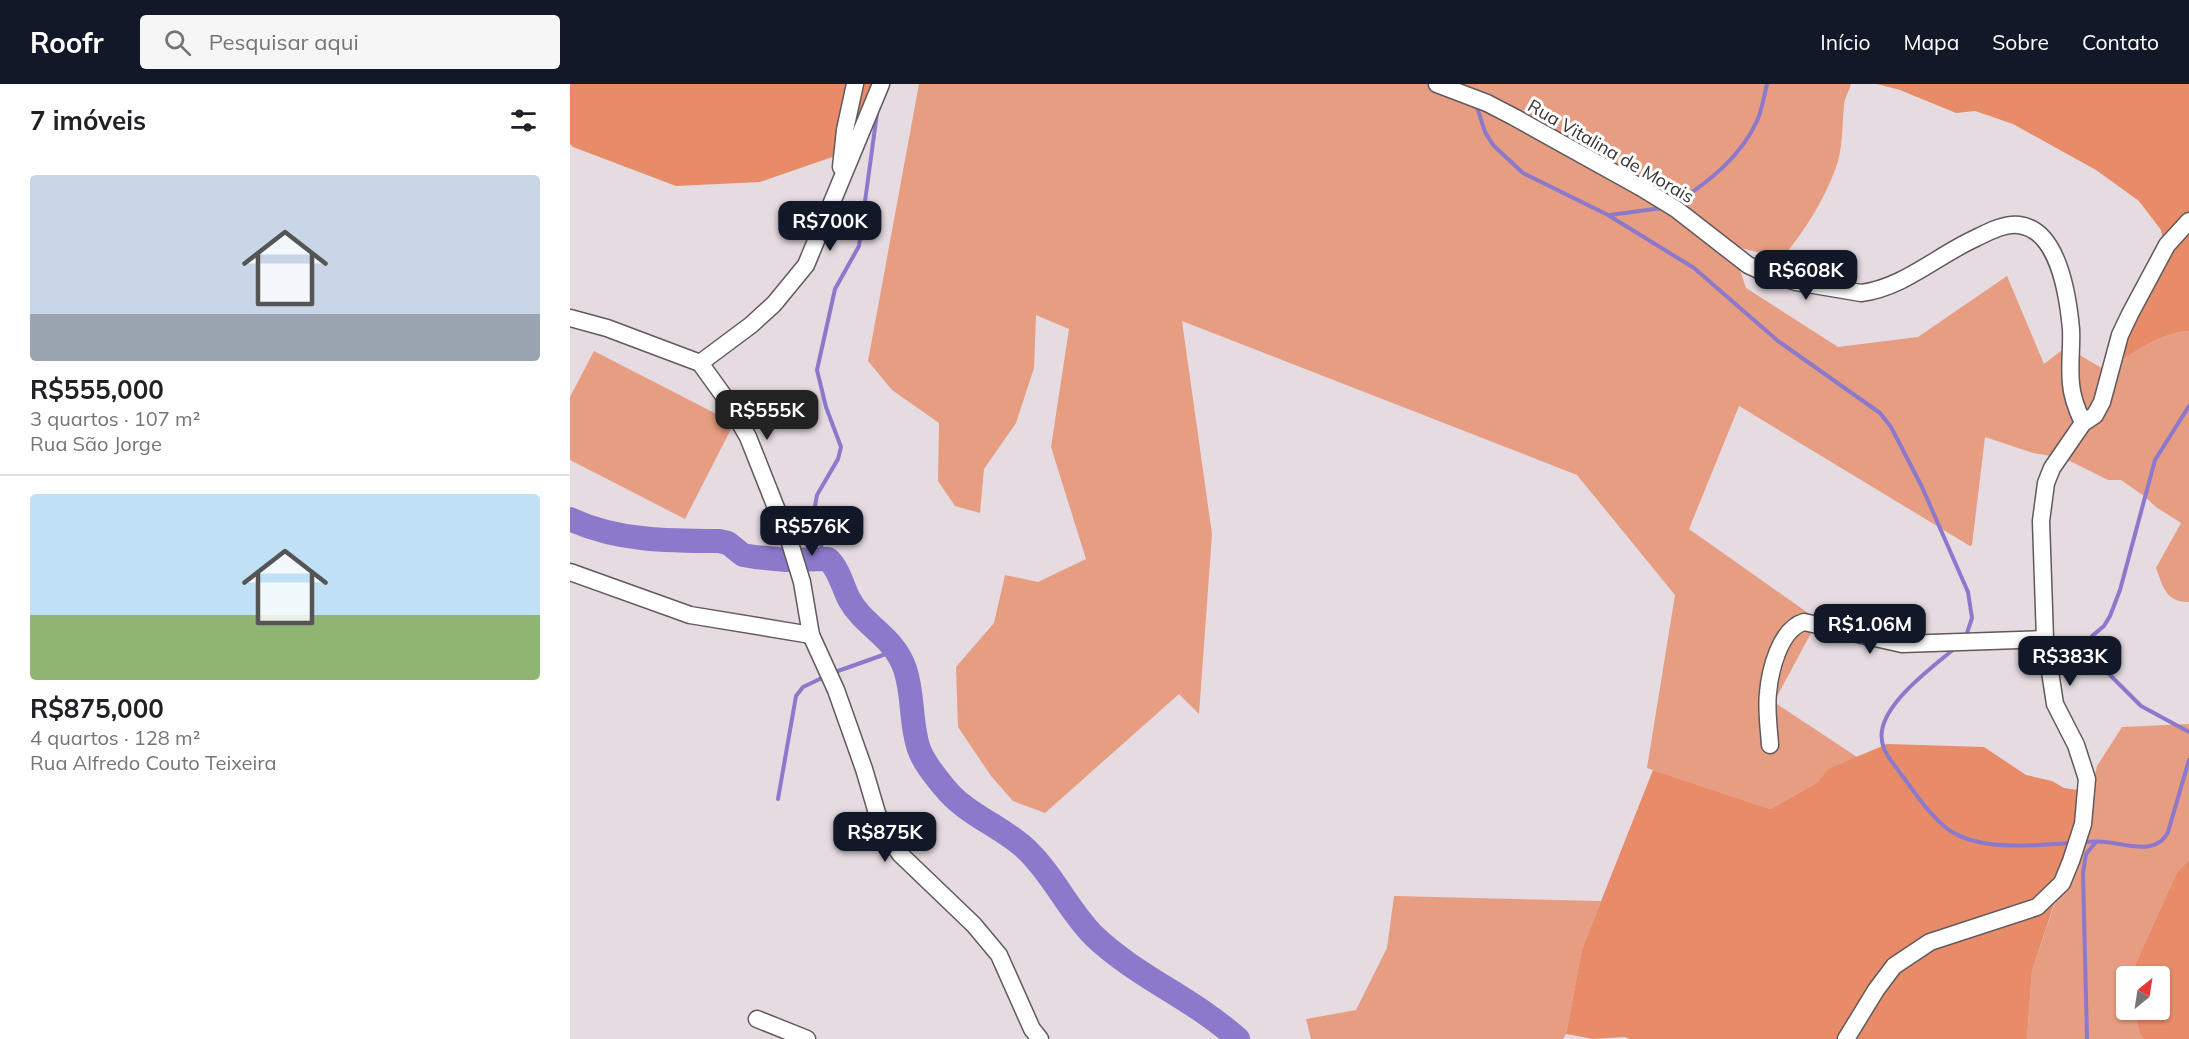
<!DOCTYPE html>
<html lang="pt">
<meta charset="utf-8">
<style>
body{margin:0;font-family:Mulish,sans-serif;background:#f6f6f6;color:#202124;height:100vh;display:flex;flex-direction:column;font-size:22px;white-space:nowrap}
*{box-sizing:border-box;margin:0}
p{font-size:20px;color:#757577}
.icon{flex:none;width:33px;height:33px;fill:none;stroke:currentColor;stroke-width:2;stroke-linecap:round;stroke-linejoin:round}
.map{position:relative;flex:1;overflow:hidden}
.sheet{display:flex;flex-direction:column;background:#fff;width:570px}
.sheet>*{flex:none}
.needle{width:39px;rotate:30deg}
.tools{position:absolute;left:1546px;top:882px;display:grid;gap:12px}
.tools a{display:grid;place-items:center;width:54px;height:54px;border-radius:6px;background:#fff;box-shadow:0 2px 4px #0004;font-size:30px}
.price{position:absolute;translate:-50% -51px;padding:0 14px;border-radius:12px;background:#111827;color:#fff;font-size:20px;line-height:39px;filter:drop-shadow(0 2px 3px #0008)}
.price::after{content:'';position:absolute;left:50%;top:36px;width:18px;height:14px;margin-left:-9px;background:inherit;clip-path:polygon(0 0,100% 0,50% 100%)}
.price.selected{background:#222;color:#fff}
ul{padding:0;list-style:none}
li{display:grid;align-content:center;gap:12px;height:318px;padding:0 30px}
li+li{border-top:2px solid #e0e0e0}
li span{display:grid;place-items:center;height:186px;border-radius:6px;color:#555}
li>.icon{margin-inline-start:auto}
span .icon{width:108px;height:108px;fill:#fffc;stroke-width:1}
li b{font-size:26px}
h2{display:flex;justify-content:space-between;align-items:center;height:72px;padding:0 30px;font-size:26px}
header{display:flex;align-items:center;gap:36px;box-sizing:border-box;height:84px;padding:0 30px;background:#111827;color:#fff}
header strong{font-size:28px}
nav{display:flex;gap:33px;margin-inline-start:auto;font-size:21px}
.search{width:420px;height:54px;background:#f6f6f6;display:flex;align-items:center;gap:15px;box-sizing:border-box;padding:0 21px;border-radius:6px;color:#757577;font-size:22px}
main{display:flex;flex:1;min-height:0}
.map>svg:first-child{display:block}
.green{fill:#e79d81}
.forest{fill:#e78b68}
.lines{fill:none;stroke-linecap:round;stroke-linejoin:round}
.stream{stroke:#8d79cc;stroke-width:4}
.river{stroke:#8d79cc;stroke-width:24}
.minor-casing{stroke:#61595c;stroke-width:19}
.minor{stroke:#fff;stroke-width:16}
.labels{text-anchor:middle;dominant-baseline:central;stroke-width:6;stroke-linejoin:round;paint-order:stroke}
.street-label{font-size:18px;fill:#383436;stroke:#fff}
</style>
<header>
<strong>Roofr</strong>
<div class="search"><svg class="icon" aria-label="search" viewBox="0 0 24 24"><circle cx="10" cy="10" r="6"/><path d="M15 15l6 6"/></svg>Pesquisar aqui</div>
<nav><a>Início</a><a>Mapa</a><a>Sobre</a><a>Contato</a></nav>
</header>
<main>
<section class="sheet">
<h2>7 imóveis<svg class="icon" aria-label="filters" viewBox="0 0 24 24"><path d="M4 7h16M4 17h16"/><circle cx="9" cy="7" r="2"/><circle cx="15" cy="17" r="2"/></svg></h2>
<ul>
<li><span style="background:linear-gradient(#c9d6e8 75%,#9aa5b1 0)"><svg class="icon" aria-label="home" viewBox="0 0 24 24"><path d="M3 11l9-7 9 7M6 9v11h12V9"/></svg></span><div><b>R$555,000</b><p>3 quartos · 107 m²</p><p>Rua São Jorge</p></div></li>
<li><span style="background:linear-gradient(#bfe0f5 65%,#8fb573 0)"><svg class="icon" aria-label="home" viewBox="0 0 24 24"><path d="M3 11l9-7 9 7M6 9v11h12V9"/></svg></span><div><b>R$875,000</b><p>4 quartos · 128 m²</p><p>Rua Alfredo Couto Teixeira</p></div></li>
</ul>
</section>
<div class="map">
<svg width="1619" height="955" viewBox="0 0 1619 955">
<rect width="100%" height="100%" fill="#e5dbe0"/>
<!-- green -->
<g class="green">
<path d="M349,0H1281C1279,7 1274,15 1274,22C1272,41 1273,59 1268,77C1257,112 1235,147 1212,174L1162,162L1176,204L1268,263L1348,253L1437,192L1474,280L1500,260L1504,268L1537,287C1561,270 1589,249 1619,247V518C1595,518 1593,502 1586,484L1611,439L1586,423L1574,412L1551,396H1538L1488,371L1487,373L1463,369L1415,353L1402,461L1400,462L1169,322L1119,445L1248,536L1204,618L1287,673L1259,685L1248,698L1200,725L1077,684L1105,511L1007,391L612,237L642,450L629,630L609,610L475,729L443,717L421,692L388,643L386,583L424,539L435,491L468,498L516,475L481,363L499,245L466,231L464,284L446,339L414,385L410,429L385,422L368,397L369,339L322,306L298,277Z"/>
<polygon points="24,267 164,339 115,435 0,376 0,313"/>
<polygon points="1619,640 1619,776 1607,788 1560,892 1557,892 1557,926 1565,926 1569,949 1574,955 1457,955 1462,887 1517,724 1527,682 1552,643"/>
<polygon points="824,812 1031,817 1012,865 996,950 993,955 741,955 736,935 786,926 817,864"/>
</g>
<!-- forest -->
<g class="forest">
<polygon points="0,0 313,0 274,69 190,98 106,102 3,63 0,60"/>
<path d="M1307,0H1619V247C1589,249 1561,270 1537,287L1595,168L1591,146L1569,117L1526,86L1443,40L1405,27L1386,29L1330,6Z"/>
<polygon points="1317,660 1414,663 1456,691 1482,697 1494,704 1521,708 1462,887 1457,955 1059,955 1055,953 1023,955 996,950 1012,865 1083,686 1200,725 1248,698 1258,685"/>
<polygon points="1619,776 1619,955 1574,955 1569,949 1565,926 1590,926 1590,892 1560,892 1607,788"/>
</g>
<g class="lines">
<!-- stream -->
<g class="stream">
<polyline points="906,20 915,48 923,61 953,89 1038,131 1124,184 1208,257 1310,329 1321,343 1352,403 1398,508 1402,534 1397,549"/>
<path d="M1109,117C1140,97 1171,72 1187,37C1192,26 1194,12 1197,0"/>
<polyline points="1040,131 1092,124"/>
<polyline points="1619,322 1585,376 1550,506 1540,532 1534,542 1522,552 1520,563 1524,575 1571,622 1619,648"/>
<polyline points="253,473 245,422 247,411 268,375 271,363 256,323 247,286 265,205 289,162 307,29"/>
<path d="M1384,565C1362,583 1321,614 1313,642C1307,662 1320,675 1331,690C1345,709 1360,732 1379,746C1412,768 1463,761 1501,759"/>
<polyline points="268,587 327,566"/>
<polyline points="208,715 226,612 233,603 252,594"/>
<path d="M1512,758C1519,758 1528,757 1536,758C1556,760 1587,772 1598,748L1619,676"/>
<polyline points="1517,955 1513,789 1516,770 1526,758"/>
</g>
<!-- river -->
<path class="river" d="M0,435C47,457 99,457 149,457L158,459L173,471L185,473L216,476L258,475C269,485 272,501 279,515C294,543 324,552 335,585C344,611 340,640 349,665C354,679 365,692 374,703C396,731 432,742 457,766C484,792 498,826 524,852C567,893 624,915 668,955"/>
<!-- minor casing -->
<g class="minor-casing">
<g id="minor">
<path d="M867,0L917,19L944,33L1070,103L1106,125L1178,181L1191,187L1226,198L1291,209C1333,204 1368,171 1406,154C1418,148 1435,139 1449,141C1489,146 1498,213 1501,245C1502,263 1499,281 1501,300C1502,314 1507,326 1513,339"/>
<polyline points="271,83 275,46 285,0"/>
<polyline points="0,234 37,244 130,279"/>
<polyline points="130,279 156,315 178,353 220,459 232,498 241,551 266,606 294,685 307,729 318,753 330,770 404,841 429,871 462,945 470,955"/>
<polyline points="130,279 181,241 204,220 236,181 311,0"/>
<polyline points="0,488 120,531 241,551"/>
<path d="M1200,661C1199,644 1196,626 1198,609C1200,586 1210,545 1234,538L1332,560L1475,555"/>
<polyline points="187,935 237,955"/>
<polyline points="1276,955 1306,906 1324,882 1360,858 1467,823 1492,799 1501,777 1513,740 1517,695 1506,661 1485,620 1475,555 1471,437 1476,399 1482,384 1513,339 1525,331 1532,318 1550,251 1560,230 1597,161 1619,137"/>
</g>
</g>
<!-- minor -->
<use href="#minor" class="minor"/>
</g>
<g class="labels">
<!-- street labels -->
<g class="street-label">
<text transform="translate(1041 67) rotate(30)">Rua Vitalina de Morais</text>
</g>
</g>
</svg>
<div class="tools">
<a><svg class="needle" viewBox="-14 -14 28 28"><path d="M0-13l5 13h-10z" fill="#e53935"/><path d="M0 13l5-13h-10z" fill="#757577"/></svg></a>
</div>
<b class="price" style="left:260px;top:168px">R$700K</b>
<b class="price" style="left:1236px;top:217px">R$608K</b>
<b class="price selected" style="left:197px;top:357px">R$555K</b>
<b class="price" style="left:242px;top:473px">R$576K</b>
<b class="price" style="left:1300px;top:571px">R$1.06M</b>
<b class="price" style="left:1500px;top:603px">R$383K</b>
<b class="price" style="left:315px;top:779px">R$875K</b>
</div>
</main>
